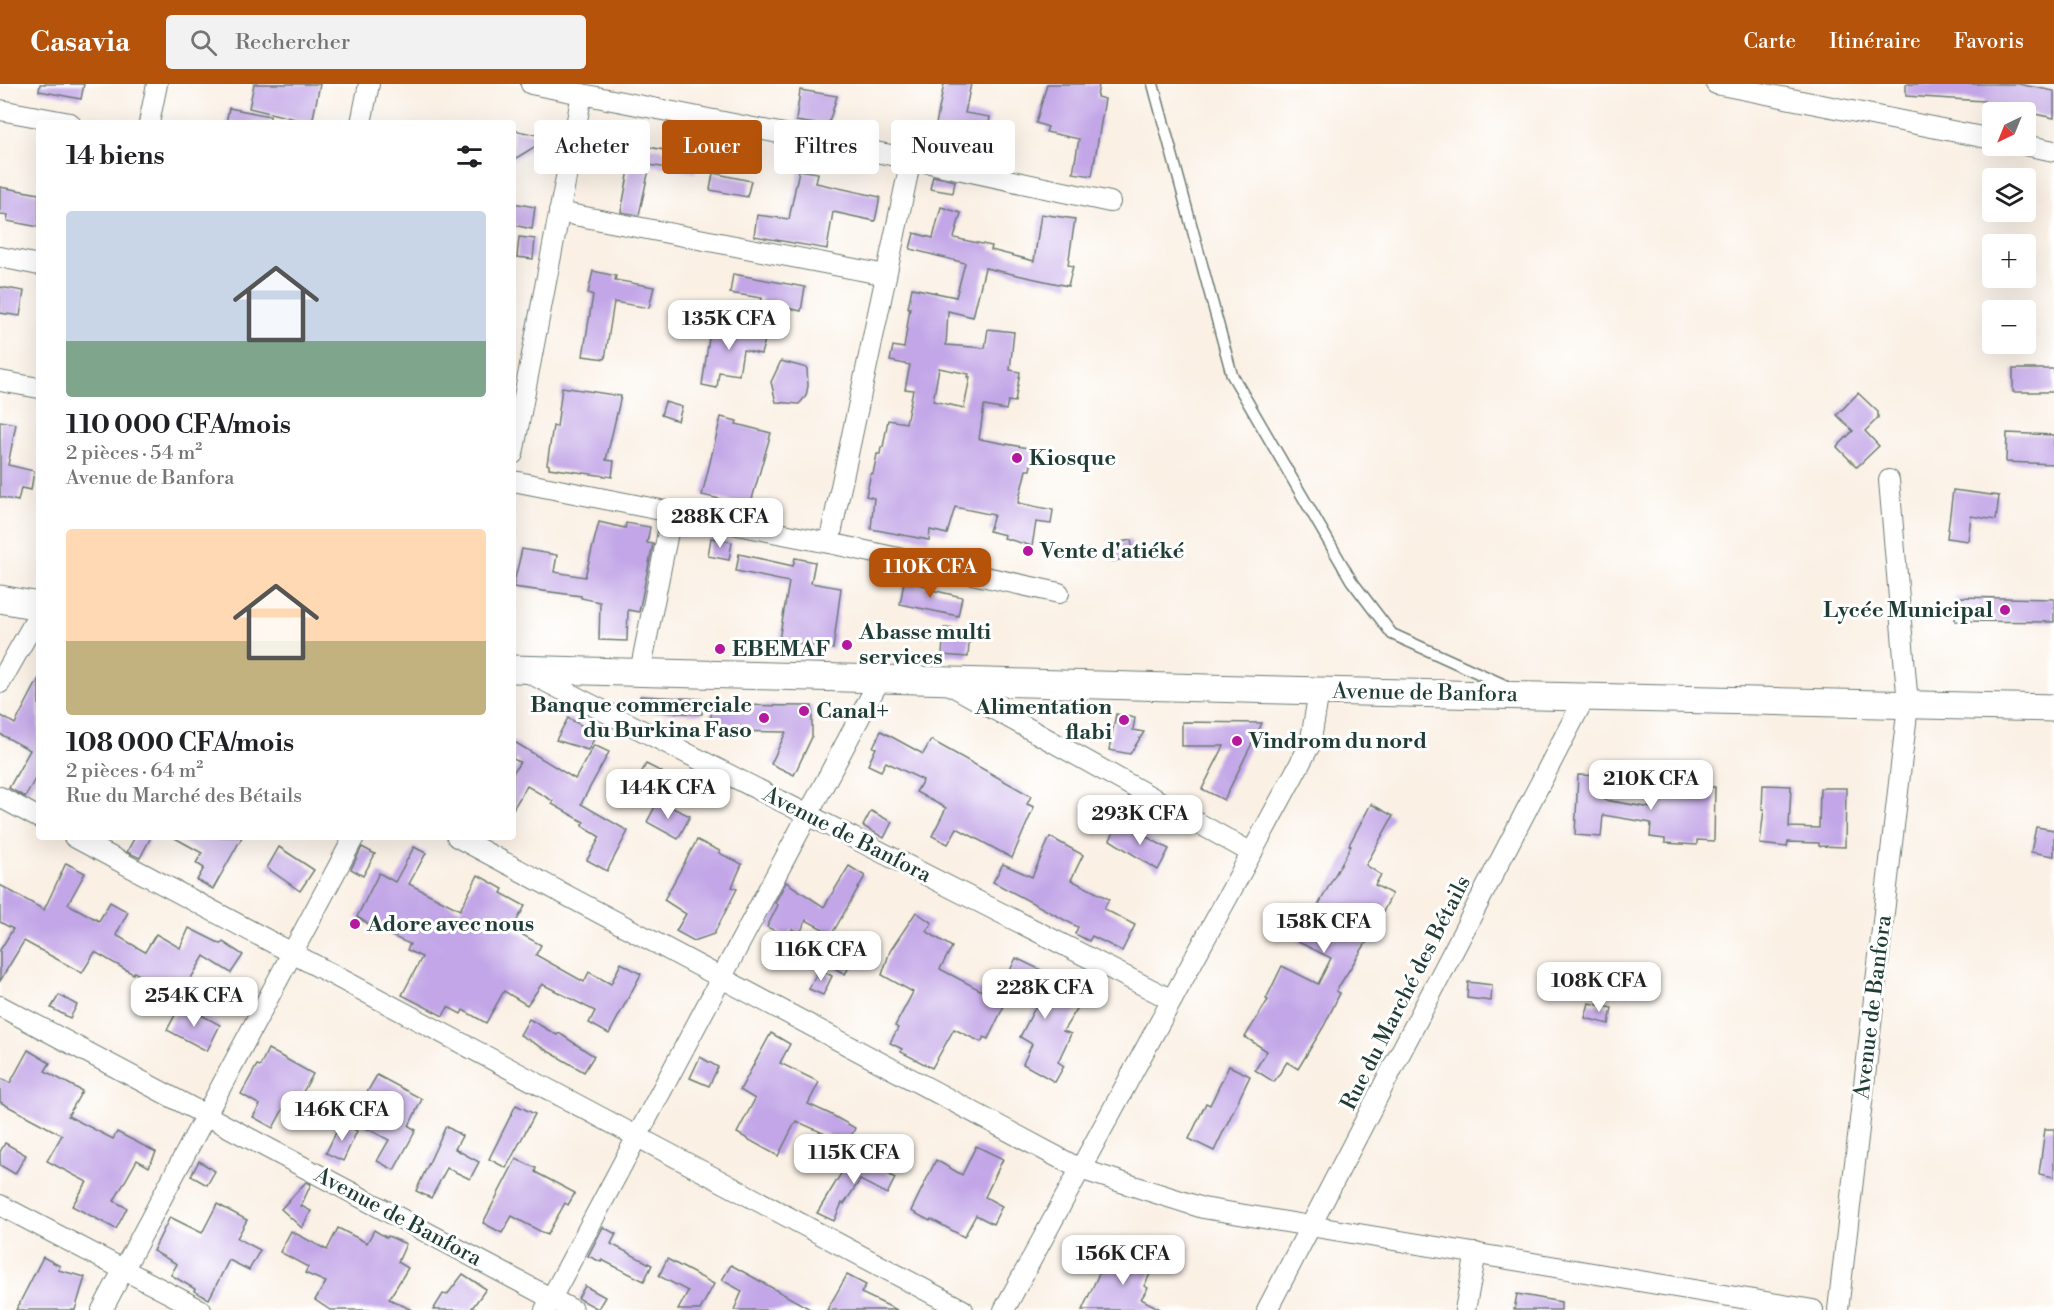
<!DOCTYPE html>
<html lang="fr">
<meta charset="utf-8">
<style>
body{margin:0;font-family:"Libre Bodoni",serif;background:#f2f2f2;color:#202124;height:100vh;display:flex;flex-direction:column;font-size:22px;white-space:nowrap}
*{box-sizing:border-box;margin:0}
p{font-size:20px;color:#757577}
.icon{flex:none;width:33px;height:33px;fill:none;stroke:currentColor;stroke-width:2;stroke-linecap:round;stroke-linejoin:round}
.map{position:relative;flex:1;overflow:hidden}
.details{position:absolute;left:36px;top:36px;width:480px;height:720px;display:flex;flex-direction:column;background:#fff;border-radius:6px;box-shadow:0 6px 24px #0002}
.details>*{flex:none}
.top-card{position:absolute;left:534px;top:36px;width:570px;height:54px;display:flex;gap:12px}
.needle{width:39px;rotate:223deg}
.tools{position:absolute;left:1982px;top:18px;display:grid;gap:12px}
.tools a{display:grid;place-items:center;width:54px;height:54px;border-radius:6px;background:#fff;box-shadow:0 6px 24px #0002;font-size:30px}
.price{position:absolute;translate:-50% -51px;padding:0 14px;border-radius:12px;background:#fff;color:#222;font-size:20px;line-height:39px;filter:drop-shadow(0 2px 3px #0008)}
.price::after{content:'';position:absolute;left:50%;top:36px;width:18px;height:14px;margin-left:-9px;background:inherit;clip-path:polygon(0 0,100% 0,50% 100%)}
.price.on{background:#b45309;color:#fff}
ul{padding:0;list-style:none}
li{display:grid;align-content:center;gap:12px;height:318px;padding:0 30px}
li span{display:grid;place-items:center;height:186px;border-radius:6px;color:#555}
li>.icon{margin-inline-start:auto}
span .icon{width:108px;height:108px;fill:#fffc;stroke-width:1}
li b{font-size:26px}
h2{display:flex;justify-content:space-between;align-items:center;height:72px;padding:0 30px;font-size:26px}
.tag{padding:0 21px;border-radius:6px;background:#fff;box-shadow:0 6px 24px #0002;font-size:21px;line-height:54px}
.tag.on{background:#b45309;color:#fff}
header{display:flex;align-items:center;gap:36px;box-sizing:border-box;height:84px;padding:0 30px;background:#b45309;color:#fff}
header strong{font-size:28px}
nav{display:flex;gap:33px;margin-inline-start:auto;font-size:21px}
.search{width:420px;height:54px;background:#f2f2f2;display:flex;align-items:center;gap:15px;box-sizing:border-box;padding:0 21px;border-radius:6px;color:#757577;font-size:22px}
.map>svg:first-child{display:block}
.building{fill:#c2a6e7;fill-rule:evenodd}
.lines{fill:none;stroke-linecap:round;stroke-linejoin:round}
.service-casing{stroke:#6c7c72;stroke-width:13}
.minor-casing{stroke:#6c7c72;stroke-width:22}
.secondary-casing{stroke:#6c7c72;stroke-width:29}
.service{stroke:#fff;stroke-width:10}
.minor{stroke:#fff;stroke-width:20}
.secondary{stroke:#fff;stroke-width:27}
.poi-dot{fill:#b5179e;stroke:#fff;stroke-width:2}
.labels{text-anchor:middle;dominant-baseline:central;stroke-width:6;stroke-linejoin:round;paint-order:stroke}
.poi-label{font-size:22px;font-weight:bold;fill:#1f3d34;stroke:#fff;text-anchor:start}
.street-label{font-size:22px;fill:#1f3d34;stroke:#fff}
</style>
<header>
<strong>Casavia</strong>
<div class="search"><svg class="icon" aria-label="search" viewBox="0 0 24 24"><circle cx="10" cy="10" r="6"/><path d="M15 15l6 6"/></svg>Rechercher</div>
<nav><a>Carte</a><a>Itinéraire</a><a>Favoris</a></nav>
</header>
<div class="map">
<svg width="2054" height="1226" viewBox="0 0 2054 1226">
<rect width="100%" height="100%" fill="#fff"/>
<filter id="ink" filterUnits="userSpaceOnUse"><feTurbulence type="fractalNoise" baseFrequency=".0167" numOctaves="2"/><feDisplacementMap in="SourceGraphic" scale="12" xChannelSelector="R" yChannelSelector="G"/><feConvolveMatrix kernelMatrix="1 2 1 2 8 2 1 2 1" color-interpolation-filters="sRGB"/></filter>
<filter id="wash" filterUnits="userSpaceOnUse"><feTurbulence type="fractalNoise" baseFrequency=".008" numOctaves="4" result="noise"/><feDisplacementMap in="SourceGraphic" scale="24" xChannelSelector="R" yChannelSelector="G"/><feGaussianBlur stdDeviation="1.35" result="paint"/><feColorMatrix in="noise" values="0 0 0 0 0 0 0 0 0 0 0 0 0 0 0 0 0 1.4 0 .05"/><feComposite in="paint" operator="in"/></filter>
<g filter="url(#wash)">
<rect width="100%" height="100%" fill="#faf0e4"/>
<g id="blocks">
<!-- building -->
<g class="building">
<polygon points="40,0 84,0 81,15 39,7"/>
<polygon points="254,0 320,0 312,39 249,24"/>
<polygon points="944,0 971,0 965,29 990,33 987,50 974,48 973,51 962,49 959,73 936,68 938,60 932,60"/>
<polygon points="1047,0 1099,0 1097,13 1105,15 1092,92 1073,89 1079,55 1046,48 1048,43 1036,39"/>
<polygon points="1906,0 2018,0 2054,7 2054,34 2025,28 1987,28 1988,23 1983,22 1984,17 1906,12"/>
<polygon points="800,6 837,12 828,42 796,37"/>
<polygon points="229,24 270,32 270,39 226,39"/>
<polygon points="513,46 537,51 536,62 513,76"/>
<polygon points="671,58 700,64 695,89 650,81 639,131 621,128 634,60 669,67"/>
<polygon points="799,86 818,89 816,99 880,113 875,137 833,128 827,165 754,152 757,131 789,135"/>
<polygon points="713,89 751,97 747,113 710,106"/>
<polygon points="933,92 955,97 953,109 930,105"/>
<polygon points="0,103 39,110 39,143 7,137 8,131 0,130"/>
<polygon points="513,119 535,123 532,145 513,141"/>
<path d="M941,123L961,129L954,154L992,162L991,166L1034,177L1041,130L1075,135L1068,181L1073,182L1068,202L985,184L973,233L948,227L946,261L985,264L988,245L1014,248L1010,286L1020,288L1015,318L1008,317L1006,326L984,322L979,355L1034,365L1030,386H1026L1018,419L1053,426L1051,440L1036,438L1032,462L1004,454L1005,451L989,447L994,431L955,423L947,450L930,446L929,456L871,445L874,414L866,412L871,389L873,390L877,370H880L881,363H883L888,336L906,339L913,306L905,305L910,281L890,277L893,262L904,264L910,224H908L912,204L956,213L965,179L910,165L914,149L933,154ZM939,284L969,290L968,293H970L964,324L933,317Z"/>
<polygon points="519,153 535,155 533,175 517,173"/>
<polygon points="593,187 616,192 615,196 654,203 649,224 614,218 605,275 583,272 593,211 588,209"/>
<polygon points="733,190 805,203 801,227 761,218 762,214 730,209"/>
<polygon points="0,203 24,207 20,232 0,229"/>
<polygon points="711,241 735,243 736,241 767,249 761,270 743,266 739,291 719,288 717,304 702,301"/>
<polygon points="781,277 807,284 808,302 806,312 799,320 776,318 771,298"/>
<rect x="2013" y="285" width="41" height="23"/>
<polygon points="562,303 621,312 606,376 614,377 612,393 549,384 549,381 547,380 553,342 557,343"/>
<polygon points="1858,309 1878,328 1878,334 1865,347 1879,362 1857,383 1837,363 1853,347 1837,331"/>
<polygon points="665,318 682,323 678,337 661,331"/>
<polygon points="721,333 737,337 736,340 771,349 750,422 702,411"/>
<polygon points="0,337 16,340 8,381 34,387 31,406 21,404 18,417 0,413"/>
<polygon points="2007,349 2054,351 2054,380 2006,378"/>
<polygon points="1953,406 1999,412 1996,436 1971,432 1968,457 1947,454"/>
<polygon points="599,438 625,444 626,439 650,443 647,459 653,460 639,528 628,526 627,557 599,556 600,518 581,514 581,512 513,503 522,465 557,471 554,488 585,493"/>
<polygon points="711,454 732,458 729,476 708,472"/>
<polygon points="1131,456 1134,473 1113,477 1110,460"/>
<polygon points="739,470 793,482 795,474 815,478 811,499 841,504 833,565 779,556 789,498 736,487"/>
<polygon points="904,498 933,503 932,506 962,513 958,532 900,520"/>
<polygon points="1955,513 2054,515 2054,538 1955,537"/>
<polygon points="944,544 970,546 968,573 942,571"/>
<polygon points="39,594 39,688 25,713 9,704 30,666 0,650 0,631 15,640"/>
<polygon points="640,612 702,615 702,630 640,627"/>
<polygon points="711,621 812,622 812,653 794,691 771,680 786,648 711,647"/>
<polygon points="1116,630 1135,634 1133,646 1144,648 1130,670 1109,666"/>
<polygon points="568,634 597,650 588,666 556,656"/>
<polygon points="1182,638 1262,639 1224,716 1202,705 1224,662 1182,662"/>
<polygon points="881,647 923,670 931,656 1031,712 1027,720 1034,723 1012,774 957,744 948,760 932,752 946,724 916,708 923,696 886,678 881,687 868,681 876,664 873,663"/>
<polygon points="513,657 575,695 594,661 609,668 581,720 628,747 607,787 587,776 600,753 582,742 584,738 552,720 553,717 527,702 513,725 513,689 520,678 513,675"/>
<polygon points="646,680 662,688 655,703 638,695"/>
<polygon points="1578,691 1605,692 1605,716 1652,724 1652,701 1669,702 1669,699 1699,699 1699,703 1715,703 1714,757 1697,756 1697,761 1665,759 1665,755 1650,753 1651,739 1603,731 1601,753 1575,751"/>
<polygon points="1763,701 1791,702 1789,743 1819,744 1820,704 1846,704 1845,763 1819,762 1819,759 1788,758 1787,763 1760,760 1764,725 1762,725"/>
<polygon points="658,717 690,732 678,755 647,738"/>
<polygon points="1371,720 1393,732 1366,781 1381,791 1375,801 1392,810 1373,848 1336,907 1340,909 1324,942 1298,985 1287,978 1274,998 1255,986 1267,967 1245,953 1268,916 1266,915 1282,882 1318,900 1331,874 1298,858 1351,762 1349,761"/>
<polygon points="871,727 892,738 884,754 863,742"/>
<polygon points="1119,738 1169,765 1158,786 1110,756"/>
<polygon points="2036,743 2054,746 2054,772 2031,768"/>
<polygon points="135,753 151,753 140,774 127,768"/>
<polygon points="173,753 242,753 213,805 197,796 204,784 196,779 202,769"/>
<polygon points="1050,753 1083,771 1071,796 1109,815 1104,825 1135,841 1122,867 1092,852 1089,857 1075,850 1078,843 993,798 1003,780 1032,793"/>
<polygon points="697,756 720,767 719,769 742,780 732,803 737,805 714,850 694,857 676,847 686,830 664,816"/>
<polygon points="279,763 314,786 300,807 267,784"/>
<polygon points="362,763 375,770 363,792 351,785"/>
<polygon points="414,763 426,769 409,800 460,826 478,791 503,805 501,809 525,822 512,845 541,861 536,871 584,898 589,888 611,900 621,879 641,890 609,950 589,939 595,927 542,900 527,921 504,907 486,939 463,926 461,930 448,923 443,932 402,911 422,873 407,866 410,860 371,843 372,842 357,833 379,789 395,798"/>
<polygon points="66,779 85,789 68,820 99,837 110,818 128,828 116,851 145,868 156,850 180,864 189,844 221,860 223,858 243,871 231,889 204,872 180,913 134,888 133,890 95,868 82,889 24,857 0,897 0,866 13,845 0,838 0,801 44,826"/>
<polygon points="849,782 865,792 832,850 806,836 800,849 792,845 788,853 767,843 778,821 775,819 786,798 824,823"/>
<polygon points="916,828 932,839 926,847 952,863 940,885 1003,918 1003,924 988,955 984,953 981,958 954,945 932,984 901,968 902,965 890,959 898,944 895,942 913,908 882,891 890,867"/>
<polygon points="837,862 856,872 845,890 827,880"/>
<polygon points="1016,874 1043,887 1039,895 1062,909 1064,905 1082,917 1063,947 1071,950 1058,978 1064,982 1055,998 1023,980 1032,960 1020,953 1040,914 1006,895"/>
<polygon points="819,885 832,892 823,911 809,905"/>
<polygon points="1468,898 1492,901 1491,917 1467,914"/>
<polygon points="59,911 77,921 70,934 51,924"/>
<polygon points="1589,919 1612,924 1609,940 1585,934"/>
<polygon points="181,920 220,941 207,967 167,946"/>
<polygon points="529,935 557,951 559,949 594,972 584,988 520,951"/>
<polygon points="771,949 790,960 780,979 819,998 808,1020 830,1030 855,1044 846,1063 827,1053 828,1051 796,1037 778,1072 737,1049 755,1015 740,1006"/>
<polygon points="268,965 313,990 299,1015 291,1010 273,1044 253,1033 260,1021 241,1010 257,981 260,982"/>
<polygon points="28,966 50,979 45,987 82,1007 68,1032 113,1055 117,1048 156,1068 149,1083 137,1076 114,1117 127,1124 116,1145 72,1122 87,1098 47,1077 62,1051 0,1018 0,994 10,999"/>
<polygon points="700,973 718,983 709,1002 690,994"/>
<polygon points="1229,982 1250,992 1214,1067 1189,1055 1206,1019 1210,1021"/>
<polygon points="377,991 422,1015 409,1042 416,1046 394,1086 377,1077 389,1056 351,1036"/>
<polygon points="516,1021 535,1030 506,1084 489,1075"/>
<polygon points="341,1038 357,1047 343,1077 326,1069"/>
<polygon points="446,1042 462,1052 455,1065 479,1078 470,1095 447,1084 431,1114 416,1107"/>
<polygon points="2045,1045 2054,1045 2054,1093 2039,1090"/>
<polygon points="5,1059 26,1071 15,1090 0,1081 0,1068"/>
<polygon points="976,1062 1003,1075 985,1113 1002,1122 993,1140 976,1131 964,1153 931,1135 930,1137 911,1127 936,1076 962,1091"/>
<polygon points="853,1070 895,1094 887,1110 860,1096 844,1120 842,1119 834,1137 817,1129"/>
<polygon points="516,1075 536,1084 535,1088 575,1109 568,1121 565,1119 547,1151 512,1132 502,1149 483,1139"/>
<polygon points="199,1077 215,1087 207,1101 191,1092"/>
<polygon points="306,1098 311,1100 301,1122 311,1127 302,1144 281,1125"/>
<polygon points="217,1120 247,1136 237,1154 260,1166 249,1186 229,1176 209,1215 194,1207 195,1205 171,1191 177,1180 153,1167 170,1133 202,1149"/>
<polygon points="603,1143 616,1150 611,1160 652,1181 644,1197 602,1176 601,1178 588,1172"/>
<polygon points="338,1144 367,1159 374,1146 387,1154 388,1152 406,1160 398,1178 408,1184 389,1215 412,1226 330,1226 315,1216 326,1198 305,1189 308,1183 280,1168 291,1147 327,1166"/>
<polygon points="1140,1163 1159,1173 1144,1202 1148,1204 1141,1215 1162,1226 1082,1226 1104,1179 1126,1190"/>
<polygon points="43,1173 60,1182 58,1186 85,1193 75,1226 16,1226"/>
<polygon points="667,1175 714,1200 700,1226 678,1226 688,1207 659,1192"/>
<polygon points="731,1181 812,1226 734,1226 742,1207 722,1196"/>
<polygon points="463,1190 486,1205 472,1224 477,1226 433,1226 443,1210 447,1211"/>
<polygon points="847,1191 866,1201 861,1209 897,1226 827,1226"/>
<polygon points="585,1202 605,1213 598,1225 578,1214"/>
<polygon points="1517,1210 1561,1218 1561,1226 1514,1226"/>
</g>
</g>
</g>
<g filter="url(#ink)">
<use href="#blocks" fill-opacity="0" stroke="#6c7c72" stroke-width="1.5"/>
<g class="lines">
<!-- service casing -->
<g class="service-casing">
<polyline id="service" points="1153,0 1232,291 1351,496 1392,550 1509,603"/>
</g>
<!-- minor casing -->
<g class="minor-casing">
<g id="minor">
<polyline points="531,0 911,75 1110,118"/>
<polyline points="1716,0 1992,55"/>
<polyline points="0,26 70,39"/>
<polyline points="149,39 157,0"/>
<polyline points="361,39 369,0"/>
<polyline points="2025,61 2054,67"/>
<polyline points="559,128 886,191"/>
<polyline points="0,173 39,181"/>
<polyline points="0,297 39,304"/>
<polyline points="513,370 582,10"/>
<polyline points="513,397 829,459 1059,509"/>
<polyline points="829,459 911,75"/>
<polyline points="527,588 1172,916"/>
<polyline points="640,588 672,428"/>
<polyline points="945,598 1252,769"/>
<polyline points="0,599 39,530"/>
<polyline points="0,713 39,734"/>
<polyline points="74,753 963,1226"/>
<polyline points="457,753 1080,1085 1203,1124 1813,1226"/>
<polyline points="0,922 573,1226"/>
<polyline points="0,1121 201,1226"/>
<polyline points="102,1226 354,753"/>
<polyline points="545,1226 880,595"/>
<polyline points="1004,1226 1310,661 1319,607"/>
<polyline points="1267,1226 1585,613"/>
<polyline points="1465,1226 1476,1169"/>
<polyline points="1838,1226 1908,621 1889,396"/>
</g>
</g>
<!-- secondary casing -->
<g class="secondary-casing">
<g id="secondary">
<polyline points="0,515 39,522"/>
<polyline points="513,585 1319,607 2054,624"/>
</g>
</g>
<!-- service -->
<use href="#service" class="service"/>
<!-- minor -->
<use href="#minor" class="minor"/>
<!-- secondary -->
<use href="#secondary" class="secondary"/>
</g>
</g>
<!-- markers -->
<g class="poi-dot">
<circle cx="1017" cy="374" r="6"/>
<circle cx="1028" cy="467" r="6"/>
<circle cx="2005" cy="526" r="6"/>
<circle cx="847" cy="561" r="6"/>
<circle cx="720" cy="565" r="6"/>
<circle cx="804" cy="627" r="6"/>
<circle cx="764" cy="634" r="6"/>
<circle cx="1124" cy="636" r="6"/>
<circle cx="1237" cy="657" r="6"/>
<circle cx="355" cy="840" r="6"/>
</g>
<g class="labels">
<!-- poi labels -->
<g class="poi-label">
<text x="1029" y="374">Kiosque</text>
<text x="1040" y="467">Vente d'atiéké</text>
<text x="1993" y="526" text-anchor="end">Lycée Municipal</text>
<text x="859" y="548">Abasse multi<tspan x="859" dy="25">services</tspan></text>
<text x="732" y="565">EBEMAF</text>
<text x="752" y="621" text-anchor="end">Banque commerciale<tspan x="752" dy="25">du Burkina Faso</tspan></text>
<text x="1112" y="623" text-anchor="end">Alimentation<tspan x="1112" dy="25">flabi</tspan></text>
<text x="816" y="627">Canal+</text>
<text x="1249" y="657">Vindrom du nord</text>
<text x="367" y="840">Adore avec nous</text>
</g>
<!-- street labels -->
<g class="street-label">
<text transform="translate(1425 609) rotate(1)">Avenue de Banfora</text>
<text transform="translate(847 751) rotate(27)">Avenue de Banfora</text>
<text transform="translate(1406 909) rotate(-63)">Rue du Marché des Bétails</text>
<text transform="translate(1873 923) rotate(-83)">Avenue de Banfora</text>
<text transform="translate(398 1133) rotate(28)">Avenue de Banfora</text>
</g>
</g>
</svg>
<div class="tools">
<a><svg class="needle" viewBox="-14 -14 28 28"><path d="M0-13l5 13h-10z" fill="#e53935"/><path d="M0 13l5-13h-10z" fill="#757577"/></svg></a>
<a><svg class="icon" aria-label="layers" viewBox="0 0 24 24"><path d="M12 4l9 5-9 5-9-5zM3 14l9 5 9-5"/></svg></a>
<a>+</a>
<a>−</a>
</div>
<b class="price" style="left:729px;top:267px">135K CFA</b>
<b class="price" style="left:720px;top:465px">288K CFA</b>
<b class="price on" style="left:930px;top:515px">110K CFA</b>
<b class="price" style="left:1651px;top:727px">210K CFA</b>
<b class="price" style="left:668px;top:736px">144K CFA</b>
<b class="price" style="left:1140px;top:762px">293K CFA</b>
<b class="price" style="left:1324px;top:870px">158K CFA</b>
<b class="price" style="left:821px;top:898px">116K CFA</b>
<b class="price" style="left:1599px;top:929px">108K CFA</b>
<b class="price" style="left:1045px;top:936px">228K CFA</b>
<b class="price" style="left:194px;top:944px">254K CFA</b>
<b class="price" style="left:342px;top:1058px">146K CFA</b>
<b class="price" style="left:854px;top:1101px">115K CFA</b>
<b class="price" style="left:1123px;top:1202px">156K CFA</b>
<div class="top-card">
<a class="tag">Acheter</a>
<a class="tag on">Louer</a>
<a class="tag">Filtres</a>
<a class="tag">Nouveau</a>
</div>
<section class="details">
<h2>14 biens<svg class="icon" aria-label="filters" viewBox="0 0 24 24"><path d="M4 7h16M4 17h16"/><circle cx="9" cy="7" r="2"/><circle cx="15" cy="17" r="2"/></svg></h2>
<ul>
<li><span style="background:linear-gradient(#c9d6e8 70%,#7fa58c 0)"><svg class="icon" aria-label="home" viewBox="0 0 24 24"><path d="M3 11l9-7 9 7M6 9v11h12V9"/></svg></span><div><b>110 000 CFA/mois</b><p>2 pièces · 54 m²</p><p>Avenue de Banfora</p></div></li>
<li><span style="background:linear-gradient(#ffd9b3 60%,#c2b280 0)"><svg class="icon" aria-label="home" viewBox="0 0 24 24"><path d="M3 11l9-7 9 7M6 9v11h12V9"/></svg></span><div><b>108 000 CFA/mois</b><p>2 pièces · 64 m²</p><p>Rue du Marché des Bétails</p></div></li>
</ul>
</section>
</div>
